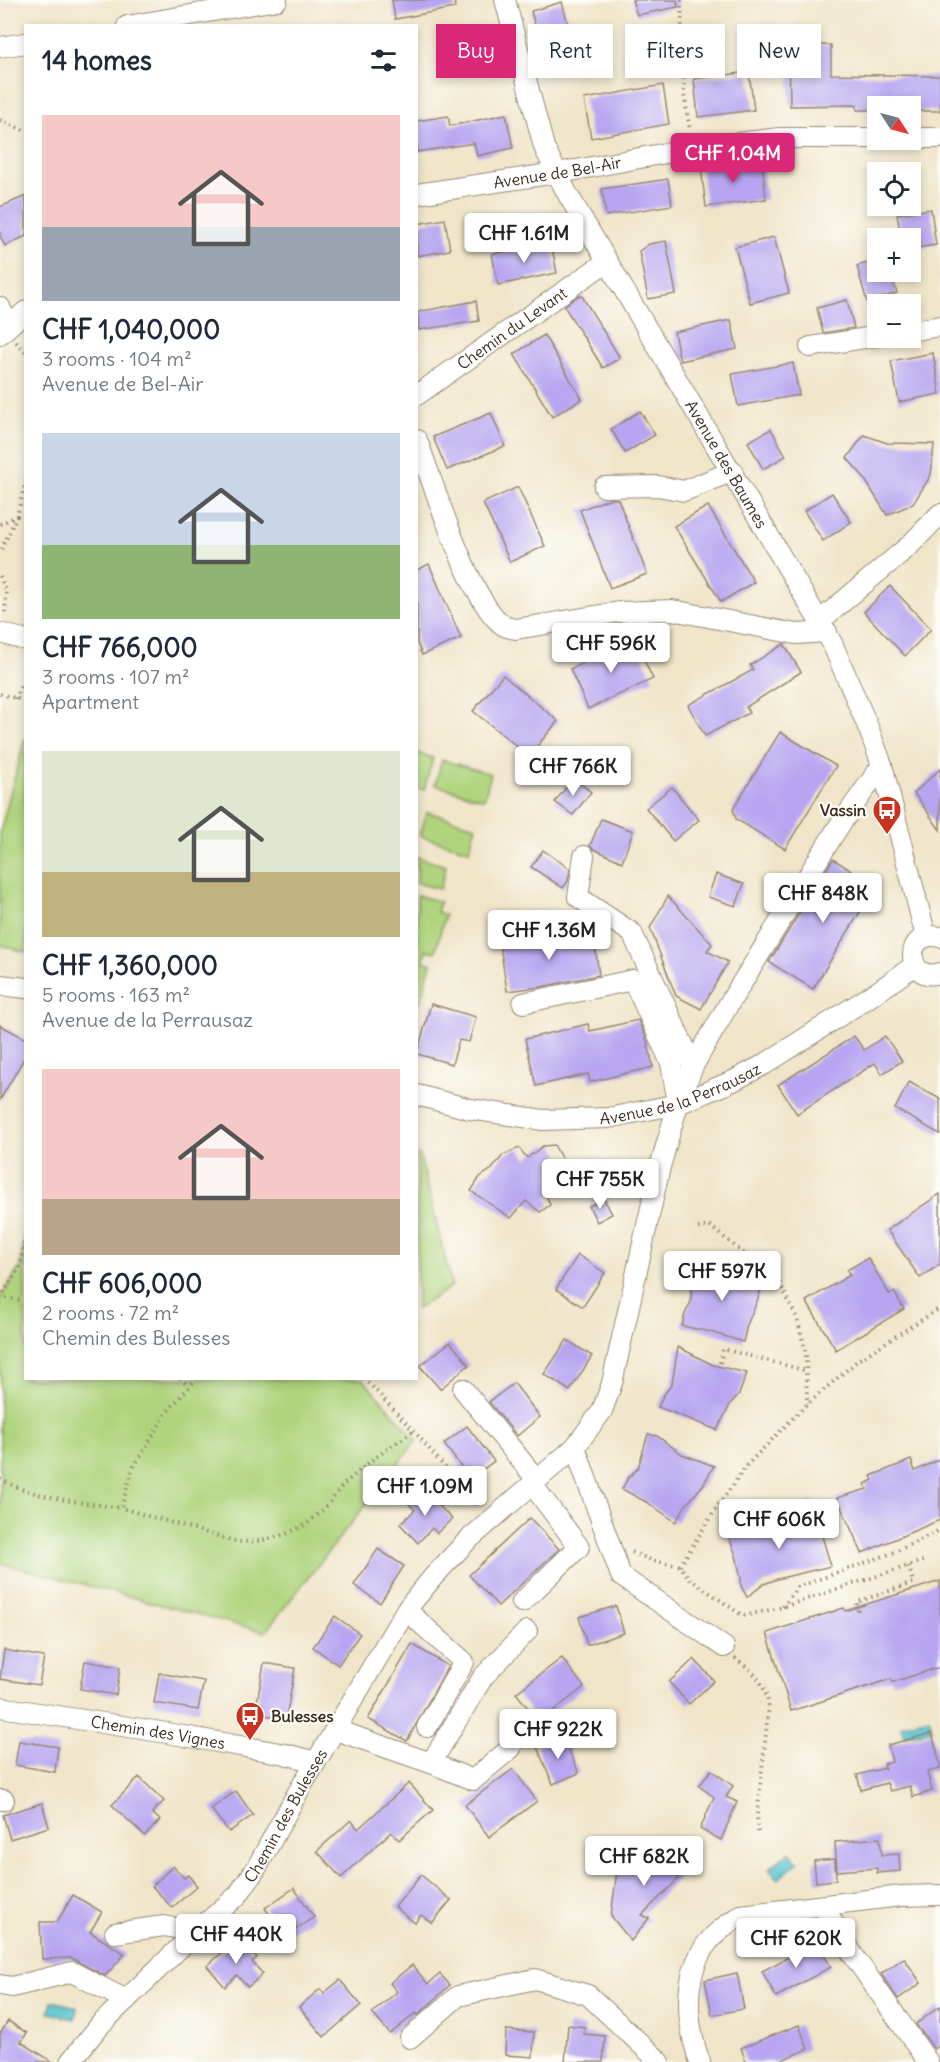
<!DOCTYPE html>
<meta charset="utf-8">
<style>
body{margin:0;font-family:Delius,sans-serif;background:#f6f6f7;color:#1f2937;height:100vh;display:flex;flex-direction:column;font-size:22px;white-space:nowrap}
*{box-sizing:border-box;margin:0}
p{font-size:20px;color:#747a83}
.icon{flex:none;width:33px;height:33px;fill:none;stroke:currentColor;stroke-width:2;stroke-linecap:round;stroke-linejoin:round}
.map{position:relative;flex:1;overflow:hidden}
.drawer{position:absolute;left:24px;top:24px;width:394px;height:1356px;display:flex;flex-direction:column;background:#fff;border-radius:0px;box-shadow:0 3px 9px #0003}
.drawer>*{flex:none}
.guide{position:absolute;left:436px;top:24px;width:412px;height:54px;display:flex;gap:12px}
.needle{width:39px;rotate:126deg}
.buttons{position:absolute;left:867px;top:96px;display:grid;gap:12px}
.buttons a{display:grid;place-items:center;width:54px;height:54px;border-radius:0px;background:#fff;box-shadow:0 3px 9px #0003;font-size:30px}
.price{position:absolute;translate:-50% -51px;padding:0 14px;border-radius:6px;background:#fff;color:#222;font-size:20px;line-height:39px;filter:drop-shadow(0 2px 3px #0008)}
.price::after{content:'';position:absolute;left:50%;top:36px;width:18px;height:14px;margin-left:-9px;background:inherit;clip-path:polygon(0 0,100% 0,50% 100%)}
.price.on{background:#db2777;color:#fff}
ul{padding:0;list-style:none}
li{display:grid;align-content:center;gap:12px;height:318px;padding:0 18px}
li span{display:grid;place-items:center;height:186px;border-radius:0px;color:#555}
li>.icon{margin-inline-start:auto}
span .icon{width:108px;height:108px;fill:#fffc;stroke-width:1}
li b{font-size:26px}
h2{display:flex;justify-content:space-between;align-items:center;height:72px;padding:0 18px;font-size:26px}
.tag{padding:0 21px;border-radius:0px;background:#fff;box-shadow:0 3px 9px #0003;font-size:21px;line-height:54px}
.tag.on{background:#db2777;color:#fff}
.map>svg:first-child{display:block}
.green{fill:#afd47d;stroke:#757f4e;stroke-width:1.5}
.water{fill:#59c6d1;stroke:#4a7878;stroke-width:1.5}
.building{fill:#b7a5f1}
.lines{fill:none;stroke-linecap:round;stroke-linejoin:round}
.minor-casing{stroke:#968874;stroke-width:22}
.path{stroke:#968874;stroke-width:4;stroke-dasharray:1.5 4.5;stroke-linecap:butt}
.minor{stroke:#fff;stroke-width:20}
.labels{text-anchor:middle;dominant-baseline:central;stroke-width:4.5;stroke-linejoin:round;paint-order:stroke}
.street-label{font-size:16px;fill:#3b2a1e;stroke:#fdfcf7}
.poi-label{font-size:16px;font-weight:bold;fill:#3b2a1e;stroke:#fdfcf7;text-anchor:end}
</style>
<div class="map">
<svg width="940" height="2062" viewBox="0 0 940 2062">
<rect width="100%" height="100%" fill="#fdfcf7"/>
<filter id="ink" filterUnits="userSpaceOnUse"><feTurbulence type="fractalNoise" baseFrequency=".0167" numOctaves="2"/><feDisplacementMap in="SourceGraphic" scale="12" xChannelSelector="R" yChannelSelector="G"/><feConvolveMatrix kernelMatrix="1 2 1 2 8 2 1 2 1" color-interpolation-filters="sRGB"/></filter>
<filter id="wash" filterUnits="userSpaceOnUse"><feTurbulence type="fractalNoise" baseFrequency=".008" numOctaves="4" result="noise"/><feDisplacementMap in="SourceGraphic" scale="24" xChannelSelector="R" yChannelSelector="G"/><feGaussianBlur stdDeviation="1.35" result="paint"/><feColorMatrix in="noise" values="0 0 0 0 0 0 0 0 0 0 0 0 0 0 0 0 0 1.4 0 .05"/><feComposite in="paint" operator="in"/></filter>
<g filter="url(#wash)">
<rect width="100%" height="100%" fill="#f0e5c9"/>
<!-- green -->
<g class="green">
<polygon points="25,738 26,952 25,952 0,945 0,832"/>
<polygon points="417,753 433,758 424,790 417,789"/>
<polygon points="442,760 491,774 484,799 435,785"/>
<polygon points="427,812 476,826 469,850 420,836"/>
<polygon points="417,857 446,866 440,889 417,883"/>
<polygon points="417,895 440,902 437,912 445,915 435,952 426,950 423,961 431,964 420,1002 417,1001"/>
<polygon points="417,1154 420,1156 452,1286 417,1309"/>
<polygon points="25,1233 26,1378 363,1379 417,1440 265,1632 0,1563 0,1298 20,1267"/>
</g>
<!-- water -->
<g class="water">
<polygon points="929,1718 932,1730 904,1736 901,1725"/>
<polygon points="622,1837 636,1840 630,1869 618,1867"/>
<polygon points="789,1852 798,1862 778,1879 769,1869"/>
<polygon points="52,2001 77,2007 75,2019 49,2013"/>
</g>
<g id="blocks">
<!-- building -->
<g class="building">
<polygon points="392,0 454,0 455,8 395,19"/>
<polygon points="632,0 677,0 678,7 637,15"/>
<polygon points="562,2 577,57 545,66 531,11"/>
<polygon points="479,28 487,57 449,67 442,38"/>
<polygon points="789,45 831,45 831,74 940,76 940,111 910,111 910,106 878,106 878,110 857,110 857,105 790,106"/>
<polygon points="749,72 754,110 698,117 694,79"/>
<polygon points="663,85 669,124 591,138 584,99"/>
<polygon points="506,114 513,148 477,156 474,143 417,152 417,121 448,116 450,126"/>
<polygon points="762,162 766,199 706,207 701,168"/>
<polygon points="668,179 672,205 606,216 602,189"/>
<polygon points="26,196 26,236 5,246 0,236 0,207"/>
<polygon points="931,209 936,245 910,249 910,238 901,238 897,214"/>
<polygon points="445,219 450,250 417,256 417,224"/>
<polygon points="774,237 789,293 750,303 735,247"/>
<polygon points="666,241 676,294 648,299 639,251 649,244"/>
<polygon points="551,242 557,273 498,285 492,254"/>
<polygon points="878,260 878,272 890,272 897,293 867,302 857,266"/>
<polygon points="578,296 582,296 620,358 603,368 564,306"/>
<polygon points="847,300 854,328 823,333 817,308"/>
<polygon points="476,301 479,321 419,330 417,312"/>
<polygon points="731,320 737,349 680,361 674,332"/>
<polygon points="544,335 582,399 552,417 514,354"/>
<polygon points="933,353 940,394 899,402 891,361"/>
<polygon points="793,363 799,395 738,406 732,374"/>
<polygon points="640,411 655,435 625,453 611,429"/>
<polygon points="491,413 505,446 447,470 433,437"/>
<polygon points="771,429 786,456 763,469 748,442"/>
<polygon points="864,435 887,443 934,444 931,475 913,504 887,515 862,475 847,458"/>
<polygon points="518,487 545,546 510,562 483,503"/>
<polygon points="832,493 851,522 823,541 804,511"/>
<polygon points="609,499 618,499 647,574 610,588 580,510"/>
<polygon points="708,506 754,582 721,602 674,526"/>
<polygon points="429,564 461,638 422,655 417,643 417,570"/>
<polygon points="890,586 931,629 905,656 864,612"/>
<polygon points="634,639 653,679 588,709 570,669"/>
<polygon points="784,644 801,672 746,707 749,713 705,736 688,705 753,670 750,665"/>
<polygon points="503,675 558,721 529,756 473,711"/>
<polygon points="780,732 836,766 785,849 736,819 733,809"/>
<polygon points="940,769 940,830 914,793"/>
<polygon points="573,778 591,792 573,815 555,802"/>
<polygon points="672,787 699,820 673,841 646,808"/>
<polygon points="601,819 633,831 622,862 594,849 590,846"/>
<polygon points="543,850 570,869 568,881 563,888 531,867"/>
<polygon points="833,859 876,886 813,989 769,962"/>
<polygon points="716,874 744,884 736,906 708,897"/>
<polygon points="668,896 712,944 707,951 728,962 701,1009 676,996 650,928"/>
<polygon points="593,931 599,975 541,987 507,991 500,945"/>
<polygon points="431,1004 476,1017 469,1042 459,1040 452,1064 417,1054"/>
<polygon points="638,1020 647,1040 653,1067 590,1082 588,1074 536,1086 525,1039 588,1024 590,1031"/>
<polygon points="0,1025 26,1039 26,1055 0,1100"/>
<polygon points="854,1036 864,1050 885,1036 902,1061 882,1074 875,1063 797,1114 778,1085"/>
<polygon points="909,1082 940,1099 940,1134 895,1109"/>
<polygon points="554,1145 572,1177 547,1197 550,1205 540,1212 526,1201 511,1218 471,1191 480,1177 492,1169 503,1155 519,1148 527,1158 543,1146"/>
<polygon points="940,1194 940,1264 920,1278 887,1230"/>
<polygon points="604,1199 612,1214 597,1222 589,1206"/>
<polygon points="578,1255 605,1273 583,1307 556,1289"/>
<polygon points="868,1258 889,1294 894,1292 904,1309 836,1350 806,1301 850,1275 847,1270"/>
<polygon points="700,1266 729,1275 764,1278 758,1299 747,1325 743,1342 711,1332 682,1326 685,1314 691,1302 691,1267"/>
<polygon points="567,1340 592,1356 570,1391 544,1374"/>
<polygon points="450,1342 469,1365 440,1389 420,1366"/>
<polygon points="678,1347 713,1365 747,1373 739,1394 731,1403 717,1430 658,1407 663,1396 672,1384"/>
<polygon points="514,1383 540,1417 517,1436 489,1402"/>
<polygon points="467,1426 494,1461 470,1479 444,1444"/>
<polygon points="648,1434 657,1436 682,1454 714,1466 703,1485 685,1506 676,1522 648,1503 622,1489 628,1478 638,1468"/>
<polygon points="940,1459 940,1520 862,1553 837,1498 867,1489 865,1484 873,1480 871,1476 911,1460 915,1471"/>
<polygon points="423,1490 452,1519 437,1533 432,1528 418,1543 400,1524 415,1510 409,1504"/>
<polygon points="811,1500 831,1566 777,1579 764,1584 747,1597 741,1586 741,1578 736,1555 726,1530 752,1529 779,1519 791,1519"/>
<polygon points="530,1518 559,1549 498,1606 469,1575"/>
<polygon points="378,1549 404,1566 380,1603 354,1585"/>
<polygon points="940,1581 940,1667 893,1682 891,1679 791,1711 767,1633 844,1608 845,1611"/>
<polygon points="616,1606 624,1633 587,1645 579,1617"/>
<polygon points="335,1616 360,1634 338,1665 313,1647"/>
<polygon points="412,1644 448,1666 407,1741 368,1719"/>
<polygon points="4,1650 44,1657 39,1685 0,1679"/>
<polygon points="562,1658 584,1687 539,1722 516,1693"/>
<polygon points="694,1659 714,1681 689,1704 669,1682"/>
<polygon points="85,1661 120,1667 116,1695 80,1689"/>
<polygon points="264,1663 295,1668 286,1718 255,1714"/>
<polygon points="159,1673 204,1681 198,1710 154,1703"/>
<polygon points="932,1733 940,1764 940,1769 927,1772 932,1791 913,1797 910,1786 890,1791 887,1783 861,1790 857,1775 885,1768 884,1764 892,1762 888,1745"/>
<polygon points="562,1735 579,1773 553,1784 537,1747"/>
<polygon points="19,1741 58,1747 55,1772 15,1765"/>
<polygon points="513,1769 537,1801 489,1837 465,1805"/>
<polygon points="711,1770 733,1786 726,1797 737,1802 721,1840 700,1829 714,1797 699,1786"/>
<polygon points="139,1777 164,1801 152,1813 160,1820 145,1836 112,1805"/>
<polygon points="409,1783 433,1810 399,1840 391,1832 341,1878 317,1851 351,1820 358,1829"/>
<polygon points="236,1791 253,1815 229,1832 211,1809"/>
<polygon points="42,1803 49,1827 10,1839 3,1815"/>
<polygon points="880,1838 882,1855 899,1854 900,1871 877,1873 877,1868 837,1871 835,1842"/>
<polygon points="643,1843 686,1855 678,1879 642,1915 649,1918 631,1941 611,1916 617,1871 635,1875"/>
<polygon points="835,1859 836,1880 816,1882 814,1861"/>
<polygon points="173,1866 184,1878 188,1875 197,1886 172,1908 152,1886"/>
<polygon points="421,1875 451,1900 432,1923 421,1915 415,1923 395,1907"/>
<polygon points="294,1888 314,1917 284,1937 265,1908"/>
<polygon points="73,1895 102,1912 90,1932 125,1954 105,1976 71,1958 42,1959 40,1922 57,1922"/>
<polygon points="239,1938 257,1958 252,1962 263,1974 248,1987 237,1975 225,1987 207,1966"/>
<polygon points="817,1942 831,1967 776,1997 762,1971"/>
<polygon points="904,1958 921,1983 898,1999 881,1974"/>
<polygon points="412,1965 428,1984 440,1974 450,1985 418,2015 416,2013 390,2034 372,2013 397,1992 390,1983"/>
<polygon points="737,1973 744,2009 712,2015 705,1980"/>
<polygon points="340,1980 361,2005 324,2037 299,2007 320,1989 324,1993"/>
<polygon points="940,2006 940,2045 934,2049 916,2024"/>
<polygon points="8,2021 27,2033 21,2042 53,2062 0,2062 0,2034"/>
<polygon points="568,2025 585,2027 584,2034 605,2036 603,2062 565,2062"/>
<polygon points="799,2025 808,2049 777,2062 746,2062 741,2048"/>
<polygon points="506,2030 534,2032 533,2057 505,2055"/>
</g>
</g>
</g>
<g filter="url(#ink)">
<use href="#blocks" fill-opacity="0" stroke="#968874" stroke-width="1.5"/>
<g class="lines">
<!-- minor casing -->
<g class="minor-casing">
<g id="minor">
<path id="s1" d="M505,0L544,147L567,193L832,643L868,727L882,765L926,937"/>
<polyline points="127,26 277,0"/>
<polyline points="0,47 26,43"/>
<polyline points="910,138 940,138"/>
<path id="s2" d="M417,194L576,170L693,148L780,138H878"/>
<polyline points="0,307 8,325"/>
<polyline points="910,331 940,326"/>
<polyline points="0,334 26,311"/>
<polyline points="810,347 878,336"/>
<path id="s3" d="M417,395L606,262"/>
<path d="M417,440C433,482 469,601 503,625C506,628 512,628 516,629L619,612L672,610L796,634L827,632"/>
<polyline points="604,487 658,486 684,491 733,471"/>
<polyline points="821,620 909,546 940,514"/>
<polyline points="0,633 26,640"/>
<polyline points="584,856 578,897 632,933 693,1066"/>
<path d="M940,937C903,928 905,984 940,973"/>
<polyline points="0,985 26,988"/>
<polyline points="523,1003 633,980 671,1063 678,1104"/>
<path id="s4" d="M417,1095L470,1109L543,1120L608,1118L678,1104L733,1081L765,1064L880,990L915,965"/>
<polyline points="463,1389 537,1480"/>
<polyline points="575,1447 621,1576 724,1647"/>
<polyline points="522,1602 579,1547 532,1484"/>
<polyline points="406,1610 464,1662 427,1727"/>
<path id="s5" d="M0,1707L167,1733L285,1754L316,1762"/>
<polyline points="336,1730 431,1763 483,1677 527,1631"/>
<polyline points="431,1763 473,1780 511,1748"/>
<polyline points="0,1800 4,1800"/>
<polyline points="823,1906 853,1955 928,2062"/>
<polyline points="115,1933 164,1926 196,1932"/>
<polyline points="0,1985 12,1987 72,1972 126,2000"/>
<polyline points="410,2038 458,1996 535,1979 588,1995 660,2062"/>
<path id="s6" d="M70,2062L100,2025L196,1932L238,1895L257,1867L298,1792L406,1610L433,1577L466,1542L575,1447L602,1411L612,1383L660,1167L678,1104L693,1066L730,1002L837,829L882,765"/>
<path d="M700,2062C686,2024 682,1975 708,1942C717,1931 729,1923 741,1915L901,1896L940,1895"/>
</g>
</g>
<!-- path -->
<g class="path">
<polyline points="681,0 684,94 690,131"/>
<polyline points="0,120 26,131"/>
<polyline points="16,342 26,353"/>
<polyline points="26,481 17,516 26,517"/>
<polyline points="0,524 17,516 0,552"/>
<polyline points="0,576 6,592 5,615"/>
<polyline points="0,694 26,701"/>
<polyline points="15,699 21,686 26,684"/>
<polyline points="698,1228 710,1226 779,1282 797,1318 806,1353 807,1404"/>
<polyline points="0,1297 26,1301"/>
<polyline points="0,1298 20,1267 26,1233"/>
<polyline points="720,1363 723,1349 807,1371"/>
<polyline points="180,1378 189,1386"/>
<polyline points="197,1378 167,1412 133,1468 121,1508 238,1542 260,1541 286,1534 307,1524 325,1508 343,1485 372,1460 413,1431"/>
<polyline points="364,1378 420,1438 479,1508"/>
<path d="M0,1479C36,1499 81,1502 121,1508"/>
<polyline points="632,1552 651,1560 680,1566 690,1579 743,1616 783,1607 926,1560"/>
<polyline points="680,1566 715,1510 747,1465 803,1408 858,1360 940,1308"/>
<polyline points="783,1607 797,1587 895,1552 940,1530"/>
<polyline points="858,1611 857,1602 913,1583 909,1566"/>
<path d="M735,1658C755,1673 763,1680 769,1705L757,1816L758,1833"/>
</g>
<!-- minor -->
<use href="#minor" class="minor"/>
</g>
</g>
<!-- icons -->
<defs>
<g id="bus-pin" transform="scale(1.5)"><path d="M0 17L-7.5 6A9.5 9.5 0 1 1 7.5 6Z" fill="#c8321e" stroke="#fdfcf7"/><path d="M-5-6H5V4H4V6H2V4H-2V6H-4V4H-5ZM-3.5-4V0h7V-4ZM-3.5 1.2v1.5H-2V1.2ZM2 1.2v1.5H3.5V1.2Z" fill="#fff"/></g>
</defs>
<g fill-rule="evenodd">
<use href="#bus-pin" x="887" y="810"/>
<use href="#bus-pin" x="250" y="1716"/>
</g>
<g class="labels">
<!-- street labels -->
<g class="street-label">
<text stroke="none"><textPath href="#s2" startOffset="142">Avenue de Bel-Air</textPath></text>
<text stroke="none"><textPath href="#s3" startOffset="116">Chemin du Levant</textPath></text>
<text stroke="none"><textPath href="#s1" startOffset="518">Avenue des Baumes</textPath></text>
<text stroke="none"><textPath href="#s4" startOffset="270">Avenue de la Perrausaz</textPath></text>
<text stroke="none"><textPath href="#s5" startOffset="160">Chemin des Vignes</textPath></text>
<text stroke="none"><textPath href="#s6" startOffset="330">Chemin des Bulesses</textPath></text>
</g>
<!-- poi labels -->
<g class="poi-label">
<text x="866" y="810">Vassin</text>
<text x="271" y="1716" text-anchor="start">Bulesses</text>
</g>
</g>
</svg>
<div class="buttons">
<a><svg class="needle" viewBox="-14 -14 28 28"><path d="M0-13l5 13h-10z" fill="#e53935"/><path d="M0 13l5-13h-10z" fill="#747a83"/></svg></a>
<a><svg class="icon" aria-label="locate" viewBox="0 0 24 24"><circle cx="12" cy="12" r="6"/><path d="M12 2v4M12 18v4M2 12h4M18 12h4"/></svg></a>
<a>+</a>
<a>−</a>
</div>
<b class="price on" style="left:733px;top:184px">CHF 1.04M</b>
<b class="price" style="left:524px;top:264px">CHF 1.61M</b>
<b class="price" style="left:611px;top:674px">CHF 596K</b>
<b class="price" style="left:573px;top:797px">CHF 766K</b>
<b class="price" style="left:823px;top:924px">CHF 848K</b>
<b class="price" style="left:549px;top:961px">CHF 1.36M</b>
<b class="price" style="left:600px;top:1210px">CHF 755K</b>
<b class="price" style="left:722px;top:1302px">CHF 597K</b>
<b class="price" style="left:425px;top:1517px">CHF 1.09M</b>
<b class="price" style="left:779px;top:1550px">CHF 606K</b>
<b class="price" style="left:558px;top:1760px">CHF 922K</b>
<b class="price" style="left:644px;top:1887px">CHF 682K</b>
<b class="price" style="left:236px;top:1965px">CHF 440K</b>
<b class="price" style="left:796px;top:1969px">CHF 620K</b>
<div class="guide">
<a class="tag on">Buy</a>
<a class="tag">Rent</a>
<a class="tag">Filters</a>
<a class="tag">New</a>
</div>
<section class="drawer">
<h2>14 homes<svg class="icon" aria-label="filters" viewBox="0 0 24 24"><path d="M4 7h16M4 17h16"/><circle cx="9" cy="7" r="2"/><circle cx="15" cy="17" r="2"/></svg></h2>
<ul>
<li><span style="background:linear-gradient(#f6c9c9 60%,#9aa5b1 0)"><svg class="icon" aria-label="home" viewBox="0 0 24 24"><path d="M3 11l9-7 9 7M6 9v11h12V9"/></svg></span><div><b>CHF 1,040,000</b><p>3 rooms · 104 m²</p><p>Avenue de Bel-Air</p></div></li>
<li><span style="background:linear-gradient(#c9d6e8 60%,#8fb573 0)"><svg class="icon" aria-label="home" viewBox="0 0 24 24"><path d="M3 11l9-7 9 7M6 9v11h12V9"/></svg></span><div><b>CHF 766,000</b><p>3 rooms · 107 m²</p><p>Apartment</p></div></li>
<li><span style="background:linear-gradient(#dfe7d0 65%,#c2b280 0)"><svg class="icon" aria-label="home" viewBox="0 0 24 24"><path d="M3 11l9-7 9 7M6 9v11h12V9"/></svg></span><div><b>CHF 1,360,000</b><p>5 rooms · 163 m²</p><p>Avenue de la Perrausaz</p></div></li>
<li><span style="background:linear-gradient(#f6c9c9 70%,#b9a48a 0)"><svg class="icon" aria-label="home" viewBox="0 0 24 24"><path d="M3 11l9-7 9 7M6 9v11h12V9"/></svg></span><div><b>CHF 606,000</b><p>2 rooms · 72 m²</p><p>Chemin des Bulesses</p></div></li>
</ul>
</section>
</div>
